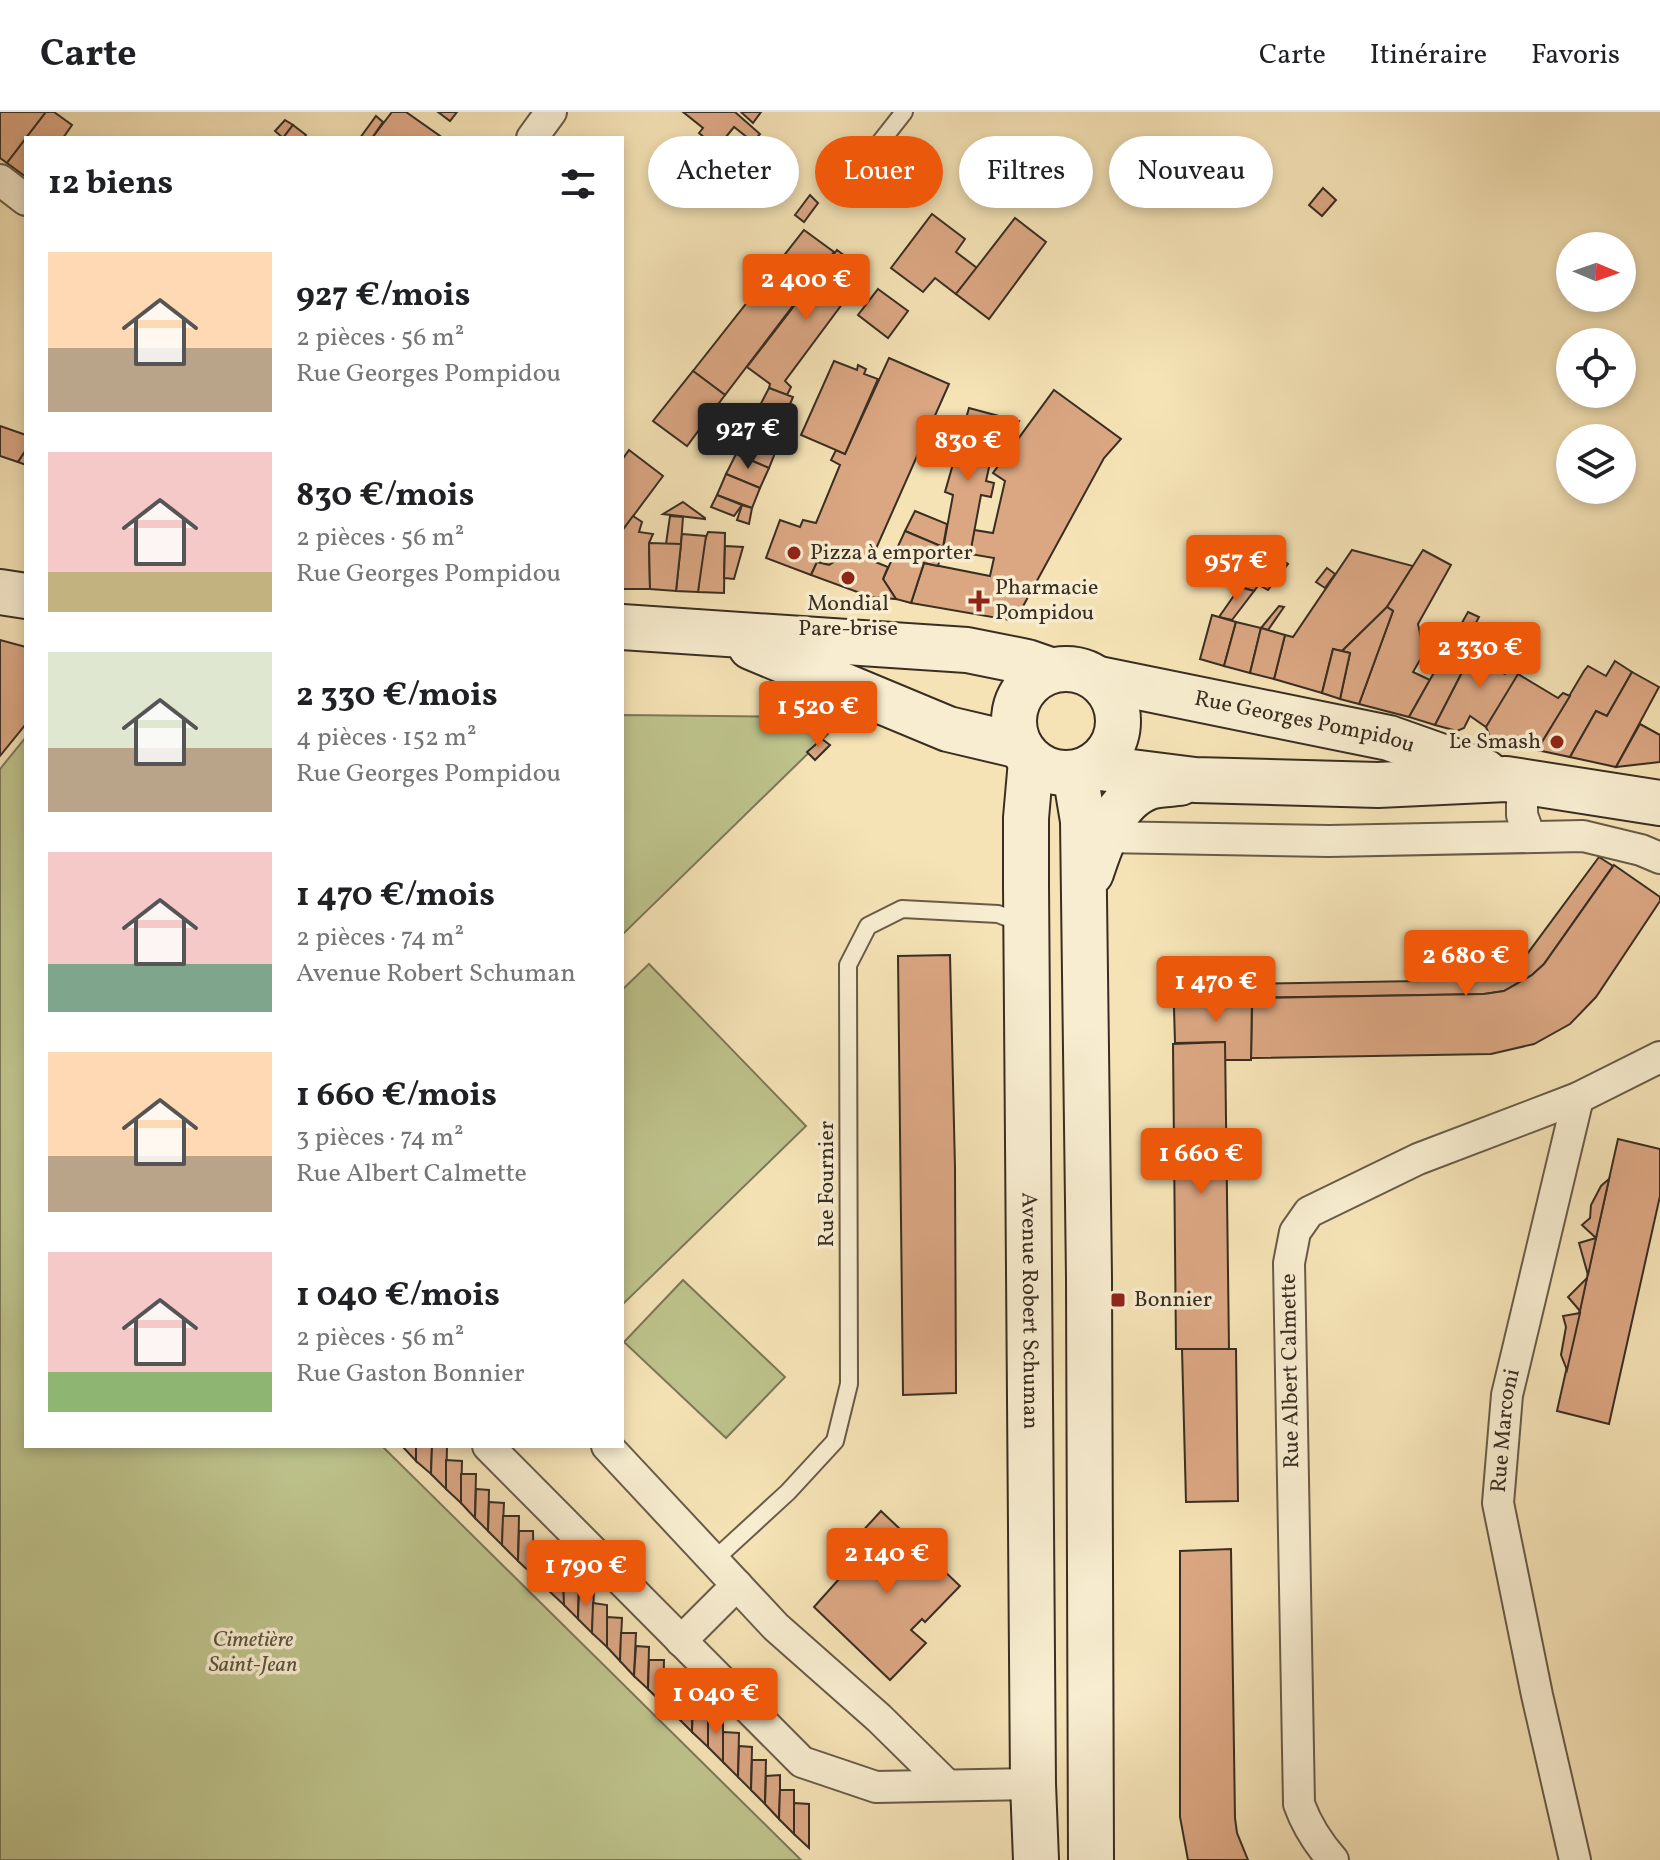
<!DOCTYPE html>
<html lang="fr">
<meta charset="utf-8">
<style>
body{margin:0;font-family:Vollkorn,serif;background:#f2f2f2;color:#202124;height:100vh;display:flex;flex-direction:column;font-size:30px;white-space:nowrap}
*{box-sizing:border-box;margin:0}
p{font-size:26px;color:#757577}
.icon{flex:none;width:44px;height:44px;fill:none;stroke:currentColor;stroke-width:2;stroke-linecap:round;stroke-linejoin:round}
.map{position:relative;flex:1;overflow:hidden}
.sheet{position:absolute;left:24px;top:24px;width:600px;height:1312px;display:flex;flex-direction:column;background:#fff;border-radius:0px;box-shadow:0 4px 12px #0003}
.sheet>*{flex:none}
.top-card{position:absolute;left:648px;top:24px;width:760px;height:72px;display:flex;gap:16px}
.needle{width:52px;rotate:92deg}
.tools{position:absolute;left:1556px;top:120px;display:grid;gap:16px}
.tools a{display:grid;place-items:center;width:80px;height:80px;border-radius:50%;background:#fff;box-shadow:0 4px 12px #0003;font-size:40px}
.price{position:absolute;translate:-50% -68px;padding:0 18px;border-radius:8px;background:#ea580c;color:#fff;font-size:26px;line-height:52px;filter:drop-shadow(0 2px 4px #0008)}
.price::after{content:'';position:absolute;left:50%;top:48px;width:24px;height:18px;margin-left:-12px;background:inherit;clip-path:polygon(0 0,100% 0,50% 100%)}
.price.selected{background:#222;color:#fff}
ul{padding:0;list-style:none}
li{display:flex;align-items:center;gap:24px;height:200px;padding:0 24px}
li span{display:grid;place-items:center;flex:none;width:224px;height:160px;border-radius:0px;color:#555}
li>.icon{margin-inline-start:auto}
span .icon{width:96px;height:96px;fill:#fffc;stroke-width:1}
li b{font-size:34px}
h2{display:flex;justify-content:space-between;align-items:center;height:96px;padding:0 24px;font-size:34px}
.tag{padding:0 28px;border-radius:36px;background:#fff;box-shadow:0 4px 12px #0003;font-size:28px;line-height:72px}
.tag.selected{background:#ea580c;color:#fff}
header{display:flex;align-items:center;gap:48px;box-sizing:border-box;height:112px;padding:0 40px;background:#fff;border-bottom:2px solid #e0e0e0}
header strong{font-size:38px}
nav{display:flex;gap:44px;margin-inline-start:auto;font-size:28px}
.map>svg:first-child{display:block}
.green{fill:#bec38c;stroke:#7c7858;stroke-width:2}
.building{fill:#dba783;stroke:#392e23;stroke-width:2}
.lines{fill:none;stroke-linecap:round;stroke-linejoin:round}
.lane-casing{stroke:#685b48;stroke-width:20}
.street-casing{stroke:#685b48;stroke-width:34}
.secondary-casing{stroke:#392e23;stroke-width:48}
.lane{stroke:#f8edd0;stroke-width:16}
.street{stroke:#f8edd0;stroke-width:30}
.secondary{stroke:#f8edd0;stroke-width:44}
.poi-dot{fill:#8f2418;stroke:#f8edd0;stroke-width:3}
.labels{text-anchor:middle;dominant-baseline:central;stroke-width:7;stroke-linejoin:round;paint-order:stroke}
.poi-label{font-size:22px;fill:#392e23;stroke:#f8edd0;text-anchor:start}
.street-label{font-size:22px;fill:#392e23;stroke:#f8edd0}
.park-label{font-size:22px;font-style:italic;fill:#5a533d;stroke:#f8edd0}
</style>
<header>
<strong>Carte</strong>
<nav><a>Carte</a><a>Itinéraire</a><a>Favoris</a></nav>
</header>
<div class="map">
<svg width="1660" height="1748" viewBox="0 0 1660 1748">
<rect width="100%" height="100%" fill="#f5e3b6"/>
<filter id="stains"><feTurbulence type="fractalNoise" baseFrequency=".0025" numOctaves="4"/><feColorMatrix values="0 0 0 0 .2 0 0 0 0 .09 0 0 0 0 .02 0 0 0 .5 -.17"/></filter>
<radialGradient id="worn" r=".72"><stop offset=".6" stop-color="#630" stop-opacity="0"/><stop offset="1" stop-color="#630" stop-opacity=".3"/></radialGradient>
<!-- green -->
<g class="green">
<polygon points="622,603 806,605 828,622 622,823"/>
<polygon points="26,625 26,1334 382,1334 801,1748 0,1748 0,657"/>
<polygon points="649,852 806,1014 622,1193 622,878"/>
<polygon points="683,1168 785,1265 726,1326 624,1230"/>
</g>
<!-- building -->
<g class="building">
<polygon points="0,0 46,0 7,51 0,46"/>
<polygon points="46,0 54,0 72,13 63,26 26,26"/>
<polygon points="392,0 406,0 440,24 438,26 372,26"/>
<polygon points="438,0 457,0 450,9"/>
<polygon points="683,0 735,0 760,22 753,30 734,15 717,36 699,21 703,16"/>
<polygon points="741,0 761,0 753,11"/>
<polygon points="376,4 383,10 372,26 360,26"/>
<polygon points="285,8 293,13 283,26 275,19"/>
<polygon points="293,13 306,23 304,26 283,26"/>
<polygon points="26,26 26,65 7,51"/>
<polygon points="1031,52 1047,64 1035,81 1019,69"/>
<polygon points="1323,76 1336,88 1322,104 1309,93"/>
<polygon points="810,83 818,91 804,110 795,103"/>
<polygon points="932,102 965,127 956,140 977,156 956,182 935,166 923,180 891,156"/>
<polygon points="1015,106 1046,130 989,207 956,182"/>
<polygon points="804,118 834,140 725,283 693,259"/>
<polygon points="837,138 866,160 785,269 791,275 787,283 769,276 770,272 747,255"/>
<polygon points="878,177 908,199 888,226 858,203"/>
<polygon points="889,246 949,272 871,448 843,437 837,448 829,453 817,450 811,463 766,446 780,408 800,415 803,408 816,411 840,353 831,348 836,338 845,342"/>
<polygon points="834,249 857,258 858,253 866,257 864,262 878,267 845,342 801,323"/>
<polygon points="693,259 725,283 687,334 653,309"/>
<polygon points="769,276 793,285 781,314 755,303"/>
<polygon points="1054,278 1121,327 1104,346 1015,509 911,491 924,451 990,464 994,446 970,442 974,418 993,421 1005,369 993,361"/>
<polygon points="969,296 995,303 987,329 979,327 974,348 990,351 986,369 994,371 991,385 981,383 970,442 943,437 953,383 945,380"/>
<polygon points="755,303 785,317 777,336 745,323"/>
<polygon points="995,303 1019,309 990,351 974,348 979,327 987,329"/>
<polygon points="0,314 26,323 26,338 18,350 0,344"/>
<polygon points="745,323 777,336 769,356 736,342"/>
<polygon points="26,338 26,353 18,350"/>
<polygon points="629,338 663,364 622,419 622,348"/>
<polygon points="736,342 769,356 760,376 726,362"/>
<polygon points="726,362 760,376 752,396 717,383"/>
<polygon points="717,383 742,393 734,404 711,395"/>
<polygon points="683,390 705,406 705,407 663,402"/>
<polygon points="742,393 752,396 749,412 737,408"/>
<polygon points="915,399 947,412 943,435 905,419"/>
<polygon points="633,404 642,410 639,420 653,422 649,431 650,477 622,477 622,419"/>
<polygon points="670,404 683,405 681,432 666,432"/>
<polygon points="905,419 943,435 938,454 924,451 911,491 896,487 883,467"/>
<polygon points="708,420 725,421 724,481 698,480 702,436"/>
<polygon points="682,422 706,424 698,480 676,479"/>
<polygon points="649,431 681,432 676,479 650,477"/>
<polygon points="725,434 743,435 734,467 724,466"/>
<polygon points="843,437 888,455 883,467 896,487 871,485 811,463 817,450 829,453 837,448"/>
<polygon points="1352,438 1413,454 1387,495 1342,539 1333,537 1322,581 1274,567 1285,523 1293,525"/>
<polygon points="1423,438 1451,453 1418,512 1424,541 1413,560 1430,568 1409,605 1359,592 1393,499 1387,495"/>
<polygon points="1279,446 1288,452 1277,466 1268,460"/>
<polygon points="1327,456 1335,462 1325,476 1316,470"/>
<polygon points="1251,459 1263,467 1254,479 1240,475"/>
<polygon points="1268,460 1277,466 1268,478 1259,473"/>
<polygon points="1240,475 1254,479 1232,508 1219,505"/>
<polygon points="1279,494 1284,495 1268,518 1261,516"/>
<polygon points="1387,495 1393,499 1359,592 1340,587 1350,541 1342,539"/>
<polygon points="1468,500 1479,505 1464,533 1473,539 1435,613 1409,605"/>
<polygon points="1212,503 1236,510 1224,554 1200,547"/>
<polygon points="1236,510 1261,516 1250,561 1224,554"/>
<polygon points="1261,516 1285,523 1274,567 1250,561"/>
<polygon points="0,528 26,535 26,612 0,644"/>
<polygon points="1490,536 1504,543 1495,557 1505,562 1518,542 1528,549 1486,615 1470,604 1464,616 1457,619 1435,613 1473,539 1486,544"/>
<polygon points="1333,537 1350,541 1340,587 1322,581"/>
<polygon points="1615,549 1632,560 1607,604 1596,599 1570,645 1537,638 1584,559 1588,554 1606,564"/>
<polygon points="1632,560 1659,575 1616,655 1570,645 1596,599 1607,604"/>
<polygon points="1518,562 1558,586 1563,581 1570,584 1537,638 1491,627 1486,615"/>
<polygon points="1640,612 1660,623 1660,650 1616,655"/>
<polygon points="822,627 830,633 815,648 807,640"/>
<polygon points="1599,745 1613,754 1544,852 1532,863 1504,879 1484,882 1174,887 1174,873 1481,868 1505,861 1522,849"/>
<polygon points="1614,753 1660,785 1660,789 1596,885 1570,912 1534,932 1491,942 1251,946 1252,886 1484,882 1504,879 1532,863 1544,852"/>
<polygon points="950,843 955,1056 956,1281 903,1283 898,844"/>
<polygon points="1252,886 1251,948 1225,948 1225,930 1175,931 1174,896 1183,887"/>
<polygon points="1225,930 1229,1237 1176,1237 1173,932"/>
<polygon points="1618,1027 1660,1037 1660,1084 1609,1312 1557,1299"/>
<polygon points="1609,1067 1596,1126 1582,1113 1590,1106 1591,1093 1601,1074"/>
<polygon points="1596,1126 1588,1163 1579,1131"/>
<polygon points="1587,1166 1580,1199 1568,1185"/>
<polygon points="1580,1201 1567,1258 1561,1243 1566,1215 1563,1204"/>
<polygon points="1182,1237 1236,1237 1238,1389 1186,1390"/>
<polygon points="402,1334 416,1334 416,1349"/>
<polygon points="416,1334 432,1334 431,1362 416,1349"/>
<polygon points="432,1334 447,1334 446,1377 431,1362"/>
<polygon points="446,1348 462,1349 461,1391 446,1377"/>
<polygon points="461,1362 476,1362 475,1406 461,1391"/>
<polygon points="476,1377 489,1378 488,1419 475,1406"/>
<polygon points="489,1390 504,1391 502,1433 488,1419"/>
<polygon points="881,1399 960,1474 925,1510 922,1507 911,1518 926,1531 890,1568 814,1495 848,1457 858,1466 868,1456 847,1436"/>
<polygon points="503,1404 519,1404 518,1449 502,1433"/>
<polygon points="519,1419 533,1419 534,1464 518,1449"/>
<polygon points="533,1434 548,1434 547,1477 534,1464"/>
<polygon points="1231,1437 1235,1706 1237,1721 1248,1748 1188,1748 1180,1705 1180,1439"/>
<polygon points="547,1448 563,1449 564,1493 547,1477"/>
<polygon points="563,1463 579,1464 578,1507 564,1493"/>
<polygon points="579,1478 594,1479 592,1521 578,1507"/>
<polygon points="593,1491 607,1493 607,1535 592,1521"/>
<polygon points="607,1505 622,1506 620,1549 607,1535"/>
<polygon points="621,1521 636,1521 634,1564 620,1549"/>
<polygon points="636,1534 649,1535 648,1577 634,1564"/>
<polygon points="649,1548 664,1548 663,1592 648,1577"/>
<polygon points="663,1562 679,1562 678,1606 663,1592"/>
<polygon points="678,1576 693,1577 692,1620 678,1606"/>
<polygon points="693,1590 709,1591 708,1635 692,1620"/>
<polygon points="708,1605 723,1606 723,1650 708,1635"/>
<polygon points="723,1620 739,1621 738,1665 723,1650"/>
<polygon points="739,1634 752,1635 751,1678 738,1665"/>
<polygon points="752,1648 766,1648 765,1692 751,1678"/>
<polygon points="780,1663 780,1678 779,1707 765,1692 766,1664"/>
<polygon points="780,1678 794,1678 794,1722 779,1707"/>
<polygon points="794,1691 809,1692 809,1736 794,1722"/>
</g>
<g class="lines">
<!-- lane casing -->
<g class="lane-casing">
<g id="lane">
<polyline points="849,70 904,0"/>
<polyline points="714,1448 788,1380 835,1329 849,1272 848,853 868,814 902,797 998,802 1024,812"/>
</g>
</g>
<!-- street casing -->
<g class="street-casing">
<g id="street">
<polyline points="532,26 551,0"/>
<polyline points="0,68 26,88"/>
<polyline points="1522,669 1522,703 1530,725"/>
<polyline points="1103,725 1329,729 1583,724 1641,738 1660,746"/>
<polyline points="488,1334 802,1650 876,1675 1033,1672"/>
<polyline points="607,1334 776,1515 879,1606 946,1672"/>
<polyline points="681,1529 737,1473"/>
<path d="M1333,1748C1317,1730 1307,1714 1299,1692L1289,1151L1295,1120L1309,1100L1418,1047L1578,986L1660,945"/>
<path id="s1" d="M1575,1748L1537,1583L1498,1391L1507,1283L1578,986"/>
</g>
</g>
<!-- secondary casing -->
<g class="secondary-casing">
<g id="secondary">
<polyline points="0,480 26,484"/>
<polyline points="622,515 967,538 1027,550 1050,558"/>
<polyline points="751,535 948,617 1020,634"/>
<circle cx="1066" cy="609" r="52"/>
<path id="s2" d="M1099,567L1389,626L1485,660"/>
<path id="s3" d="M1031,649L1026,706V773L1033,1672L1036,1748"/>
<polyline points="1092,655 1195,668 1378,673 1506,667 1660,691"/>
<polyline points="1075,661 1083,709 1089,1166 1091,1748"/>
<path d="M1091,761C1101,731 1115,687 1149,675C1158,672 1171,672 1180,671"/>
</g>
</g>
<!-- lane -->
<use href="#lane" class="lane"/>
<!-- street -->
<use href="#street" class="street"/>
<!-- secondary -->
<use href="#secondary" class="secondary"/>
</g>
<!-- markers -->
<g class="poi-dot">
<circle cx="794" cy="441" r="8"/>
<circle cx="848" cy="466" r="8"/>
<path d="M975 477h8v8h8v8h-8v8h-8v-8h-8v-8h8z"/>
<circle cx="1557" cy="630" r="8"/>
<rect x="1110" y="1180" width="16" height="16" rx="4"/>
</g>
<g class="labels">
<!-- poi labels -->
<g class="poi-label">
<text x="810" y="441">Pizza à emporter</text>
<text x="995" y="476">Pharmacie<tspan x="995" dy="25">Pompidou</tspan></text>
<text x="848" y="492" text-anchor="middle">Mondial<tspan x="848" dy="25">Pare-brise</tspan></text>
<text x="1541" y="630" text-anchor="end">Le Smash</text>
<text x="1134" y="1188">Bonnier</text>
</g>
<!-- street labels -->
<g class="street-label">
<text stroke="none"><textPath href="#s2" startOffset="210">Rue Georges Pompidou</textPath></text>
<text transform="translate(827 1072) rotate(-90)">Rue Fournier</text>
<text stroke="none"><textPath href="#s3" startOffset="550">Avenue Robert Schuman</textPath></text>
<text transform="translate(1291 1259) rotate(-91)">Rue Albert Calmette</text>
<text stroke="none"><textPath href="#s1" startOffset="438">Rue Marconi</textPath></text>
</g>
<!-- park labels -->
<g class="park-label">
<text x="253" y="1528">Cimetière<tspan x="253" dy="25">Saint-Jean</tspan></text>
</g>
</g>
<rect width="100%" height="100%" filter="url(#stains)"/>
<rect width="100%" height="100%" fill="url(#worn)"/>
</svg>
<div class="tools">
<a><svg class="needle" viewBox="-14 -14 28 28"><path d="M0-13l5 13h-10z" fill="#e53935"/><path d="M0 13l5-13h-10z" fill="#757577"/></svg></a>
<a><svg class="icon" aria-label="locate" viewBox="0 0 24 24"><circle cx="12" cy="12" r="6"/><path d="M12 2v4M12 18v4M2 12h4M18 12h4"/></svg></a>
<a><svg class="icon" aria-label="layers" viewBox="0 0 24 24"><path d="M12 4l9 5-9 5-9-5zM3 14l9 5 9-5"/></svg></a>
</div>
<b class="price" style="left:806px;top:210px">2 400 €</b>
<b class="price selected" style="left:748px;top:359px">927 €</b>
<b class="price" style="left:968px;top:371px">830 €</b>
<b class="price" style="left:1236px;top:491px">957 €</b>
<b class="price" style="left:1480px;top:578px">2 330 €</b>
<b class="price" style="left:818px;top:637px">1 520 €</b>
<b class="price" style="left:1466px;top:886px">2 680 €</b>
<b class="price" style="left:1216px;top:912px">1 470 €</b>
<b class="price" style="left:1201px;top:1084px">1 660 €</b>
<b class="price" style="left:887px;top:1484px">2 140 €</b>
<b class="price" style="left:586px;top:1496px">1 790 €</b>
<b class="price" style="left:716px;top:1624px">1 040 €</b>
<div class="top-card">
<a class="tag">Acheter</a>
<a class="tag selected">Louer</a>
<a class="tag">Filtres</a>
<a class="tag">Nouveau</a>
</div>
<section class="sheet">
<h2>12 biens<svg class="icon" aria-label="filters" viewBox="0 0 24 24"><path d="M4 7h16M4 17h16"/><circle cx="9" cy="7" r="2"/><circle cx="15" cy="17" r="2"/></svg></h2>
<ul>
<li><span style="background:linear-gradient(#ffd9b3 60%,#b9a48a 0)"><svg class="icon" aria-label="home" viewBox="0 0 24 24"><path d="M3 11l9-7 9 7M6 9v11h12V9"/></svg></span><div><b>927 €/mois</b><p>2 pièces · 56 m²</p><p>Rue Georges Pompidou</p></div></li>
<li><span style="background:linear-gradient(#f6c9c9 75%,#c2b280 0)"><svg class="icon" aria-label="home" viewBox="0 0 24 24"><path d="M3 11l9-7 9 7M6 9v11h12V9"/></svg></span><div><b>830 €/mois</b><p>2 pièces · 56 m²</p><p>Rue Georges Pompidou</p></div></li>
<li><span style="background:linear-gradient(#dfe7d0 60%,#b9a48a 0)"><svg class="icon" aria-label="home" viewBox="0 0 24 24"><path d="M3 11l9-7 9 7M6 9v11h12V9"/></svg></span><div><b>2 330 €/mois</b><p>4 pièces · 152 m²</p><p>Rue Georges Pompidou</p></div></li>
<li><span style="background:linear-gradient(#f6c9c9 70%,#7fa58c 0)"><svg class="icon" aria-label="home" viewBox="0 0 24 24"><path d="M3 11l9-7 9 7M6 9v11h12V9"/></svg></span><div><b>1 470 €/mois</b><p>2 pièces · 74 m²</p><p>Avenue Robert Schuman</p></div></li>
<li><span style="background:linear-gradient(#ffd9b3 65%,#b9a48a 0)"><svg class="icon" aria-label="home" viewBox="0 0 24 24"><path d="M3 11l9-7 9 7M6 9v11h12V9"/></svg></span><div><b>1 660 €/mois</b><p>3 pièces · 74 m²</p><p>Rue Albert Calmette</p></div></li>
<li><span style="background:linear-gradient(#f6c9c9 75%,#8fb573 0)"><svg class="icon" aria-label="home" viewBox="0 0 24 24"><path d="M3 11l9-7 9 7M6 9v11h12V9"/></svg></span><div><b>1 040 €/mois</b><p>2 pièces · 56 m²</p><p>Rue Gaston Bonnier</p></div></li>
</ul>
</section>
</div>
